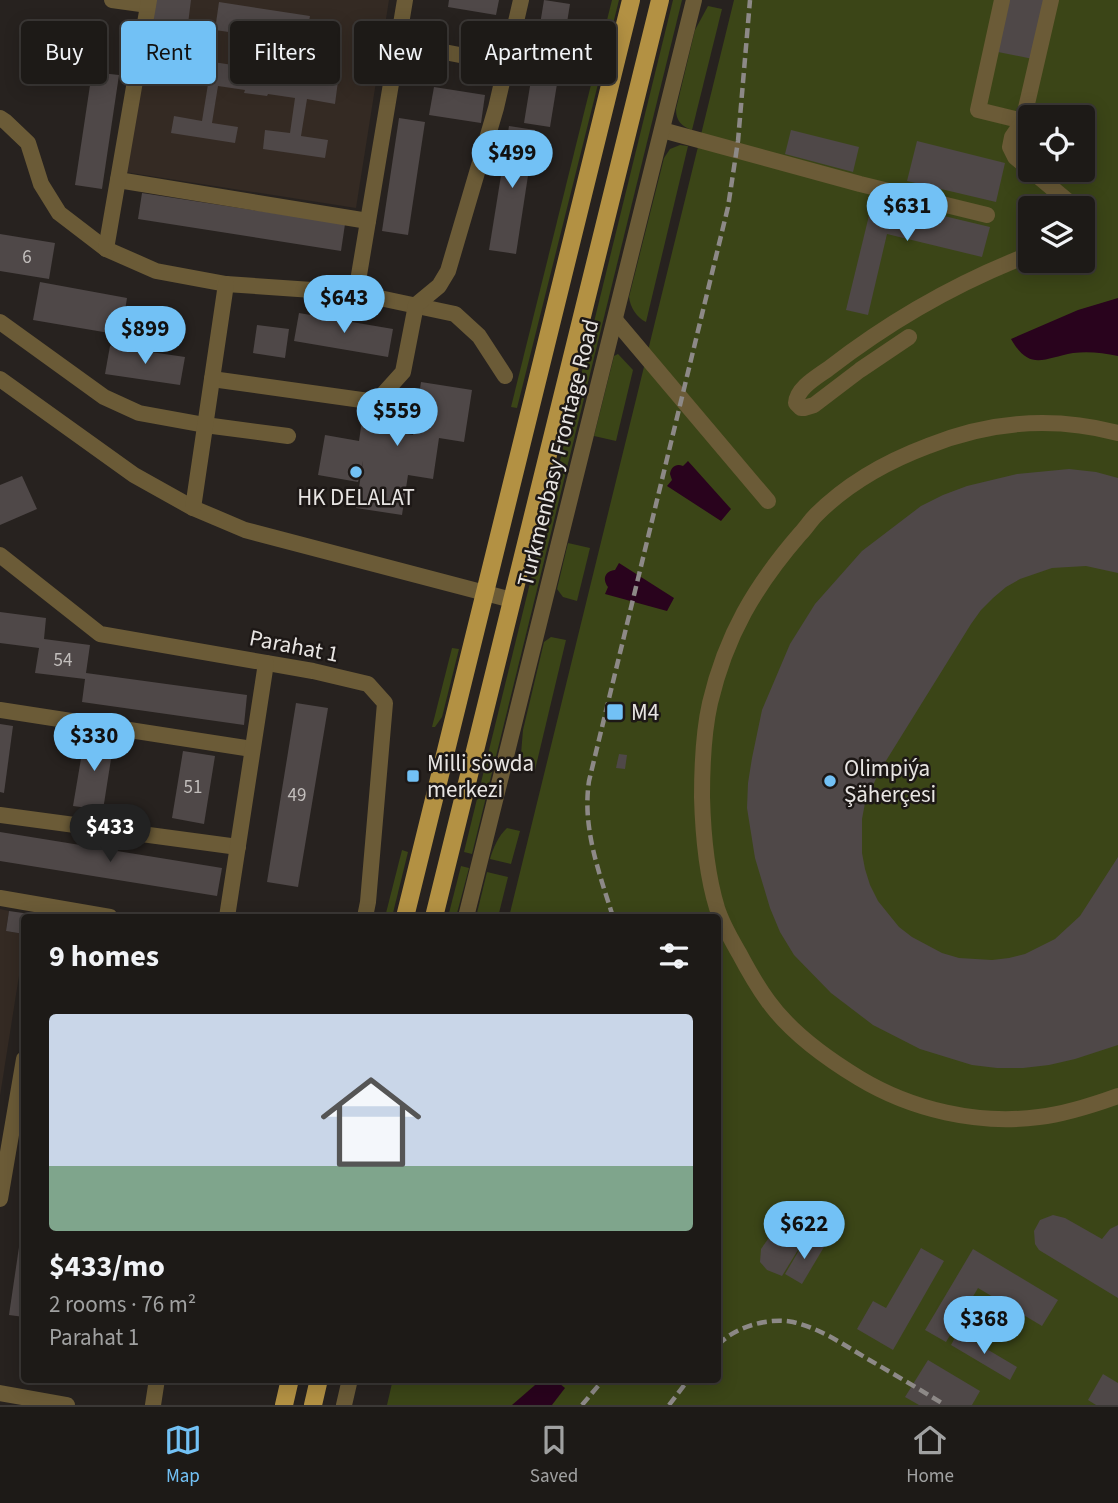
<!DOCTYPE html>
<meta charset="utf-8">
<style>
body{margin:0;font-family:"Source Sans 3",sans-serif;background:#2a2724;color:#f1f3f6;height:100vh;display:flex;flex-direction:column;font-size:26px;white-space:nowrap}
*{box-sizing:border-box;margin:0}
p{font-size:23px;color:#a0a1a1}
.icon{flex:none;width:38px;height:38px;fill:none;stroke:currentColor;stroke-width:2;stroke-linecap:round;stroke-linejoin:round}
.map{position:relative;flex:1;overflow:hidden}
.side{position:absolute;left:21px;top:914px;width:700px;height:469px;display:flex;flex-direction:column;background:#1d1a17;border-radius:7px;box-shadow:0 4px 18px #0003,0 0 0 2px #3b3836}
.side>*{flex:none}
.top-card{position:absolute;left:21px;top:21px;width:700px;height:63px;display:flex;gap:14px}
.fabs{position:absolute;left:1018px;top:105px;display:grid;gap:14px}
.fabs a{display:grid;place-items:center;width:77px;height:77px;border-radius:7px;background:#1d1a17;box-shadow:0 4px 18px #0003,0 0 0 2px #3b3836;font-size:35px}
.price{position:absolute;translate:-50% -60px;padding:0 16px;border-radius:24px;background:#72c1f5;color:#111;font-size:23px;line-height:46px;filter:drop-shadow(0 2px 4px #0008)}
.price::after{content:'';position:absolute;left:50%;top:42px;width:21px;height:16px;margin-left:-10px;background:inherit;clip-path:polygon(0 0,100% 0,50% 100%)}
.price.active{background:#222;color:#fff}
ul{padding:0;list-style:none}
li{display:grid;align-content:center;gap:14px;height:371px;padding:0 28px}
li+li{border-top:2px solid #3b3836}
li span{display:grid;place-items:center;height:217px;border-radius:7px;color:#555}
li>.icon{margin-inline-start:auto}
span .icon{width:126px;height:126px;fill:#fffc;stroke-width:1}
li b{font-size:30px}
h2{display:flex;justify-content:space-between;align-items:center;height:84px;padding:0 28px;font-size:30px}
.pill{padding:0 24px;border-radius:7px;background:#1d1a17;box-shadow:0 4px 18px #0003,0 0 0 2px #3b3836;font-size:24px;line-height:63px}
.pill.active{background:#72c1f5;color:#111}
.menu{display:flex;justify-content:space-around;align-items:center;height:98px;border-top:2px solid #3b3836;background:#1d1a17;font-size:19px;color:#a0a1a1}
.menu a{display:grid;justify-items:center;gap:4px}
.menu .active{color:#72c1f5}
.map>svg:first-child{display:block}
.built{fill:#342a23}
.green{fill:#3b4517;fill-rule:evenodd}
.water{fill:#29031d}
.building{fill:#4f4848}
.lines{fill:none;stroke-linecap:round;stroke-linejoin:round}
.minor{stroke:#6b5b37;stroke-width:16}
.major{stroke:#b39143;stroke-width:18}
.rail{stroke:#8d8987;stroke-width:4.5;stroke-dasharray:10 5;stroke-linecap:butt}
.poi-dot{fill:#72c1f5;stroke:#1d1816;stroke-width:2.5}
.labels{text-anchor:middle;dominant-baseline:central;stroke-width:5;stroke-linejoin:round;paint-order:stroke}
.number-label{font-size:19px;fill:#c2bebc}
.street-label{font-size:23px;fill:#e8e5e3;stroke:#1d1816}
.poi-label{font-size:23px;fill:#e8e5e3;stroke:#1d1816;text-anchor:start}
</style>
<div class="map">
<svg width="1118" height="1405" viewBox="0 0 1118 1405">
<rect width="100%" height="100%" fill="#27221f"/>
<!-- built -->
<g class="built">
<polygon points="152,0 389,0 356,208 125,172"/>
<polygon points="0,909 9,911 6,931 24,934 24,944 0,1096"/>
</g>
<!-- green -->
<g class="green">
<polygon points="612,0 619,0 517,408 511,407"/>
<polygon points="673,0 682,0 472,854 464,852"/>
<path d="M734,0H1118V1405H387L393,1379H718V917H509ZM1031,117H1083V170H1031ZM1031,208H1083V261H1031Z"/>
<path d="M708,6L722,9L692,130C681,126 676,121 676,109L695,30Z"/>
<path d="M680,145L688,146L646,322C637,318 630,307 629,297L664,158L670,149Z"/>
<polygon points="618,354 633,370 616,441 594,436 614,356"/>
<polygon points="568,543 590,548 577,601 563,597 557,589"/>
<polygon points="551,637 566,640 535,770 520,766 523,730 544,642"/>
<polygon points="452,648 459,649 442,717 435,727 432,727"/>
<path d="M507,828L520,831L511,864L490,859C493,848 499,835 507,828Z"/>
<polygon points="402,850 408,852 392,917 385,917"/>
<polygon points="461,866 469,868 456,917 448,917"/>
<polygon points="487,872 508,877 498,917 476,917"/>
</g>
<!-- water -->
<g class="water">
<path d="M1118,298V356C1103,353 1089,351 1073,353C1044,358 1030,372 1011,339L1078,310Z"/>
<path d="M688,461L731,509L721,521L667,486L672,480L670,474C671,467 676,463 683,466Z"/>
<path d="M619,563L674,598L667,611L605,594L608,587C602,579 605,571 615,570Z"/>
<polygon points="542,1379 554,1379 565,1388 552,1405 512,1405"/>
</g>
<!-- building -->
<g class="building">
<polygon points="150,0 191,0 188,24 148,18"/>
<polygon points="449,0 499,0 496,15 448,7"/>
<polygon points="544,0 570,4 550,127 524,123"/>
<polygon points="1009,0 1046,0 1033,59 998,52"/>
<polygon points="219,2 310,16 305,43 215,30"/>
<polygon points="30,25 94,34 91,60 27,51"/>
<polygon points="180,57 338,81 335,104 307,99 301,136 328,140 325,158 263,149 265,130 290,133 295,98 268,94 267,96 244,93 245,90 218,86 212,123 238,127 235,143 171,133 174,116 202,121 208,84 177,79"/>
<polygon points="92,72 119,75 102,189 75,185"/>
<polygon points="434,87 485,95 481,123 429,115"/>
<polygon points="399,118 425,122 408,235 382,231"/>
<polygon points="509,126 535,130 516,254 489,250"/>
<polygon points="791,130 859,147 853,172 785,154"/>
<polygon points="917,141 1005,163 996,202 907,181"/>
<polygon points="142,193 345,224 341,251 138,219"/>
<polygon points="873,199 990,227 982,257 887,234 868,315 846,310"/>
<polygon points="0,234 55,243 49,279 0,271"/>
<polygon points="40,282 127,298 121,335 33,320"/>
<polygon points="299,313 393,329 388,357 294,341"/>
<polygon points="257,325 289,329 285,358 253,353"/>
<polygon points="110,346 185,357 180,385 105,374"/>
<polygon points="421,382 472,390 464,442 439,438 433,479 408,475 402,515 356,508 363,461 358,482 318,475 325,435 359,441 363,413 397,419 395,432 413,435"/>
<polygon points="1069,469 1096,472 1118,478 1118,573 1086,566 1052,568 1020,579 1006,587 993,598 981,610 971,624 879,772 865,803 862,819 862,853 865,869 870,885 878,901 899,927 912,937 942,953 959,958 992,960 1009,958 1025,954 1055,939 1080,916 1118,857 1118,1045 1075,1059 1049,1065 1023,1068 997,1068 972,1065 920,1049 873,1025 831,993 794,955 780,932 770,908 755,858 747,808 748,783 752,758 762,710 790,644 815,604 862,551 921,506 943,495 967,486 1017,474"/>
<polygon points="22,476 37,509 0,525 0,485"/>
<polygon points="0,612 46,618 44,639 90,645 86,673 247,695 244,725 82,702 85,679 35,673 39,648 0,643"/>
<polygon points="296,703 328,708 298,887 267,882"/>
<polygon points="0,724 13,726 4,793 0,792"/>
<polygon points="85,735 114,740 103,810 73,806"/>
<polygon points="183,751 215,756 204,824 172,818"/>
<polygon points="619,754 627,755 625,769 616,768"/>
<polygon points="0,832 222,868 217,896 0,861"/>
<polygon points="9,911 30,914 29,917 24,917 24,934 6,931"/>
<polygon points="1053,1215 1065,1218 1102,1239 1110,1229 1118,1225 1118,1298 1039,1250 1035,1244 1034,1231 1040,1220"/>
<polygon points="23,1220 24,1220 24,1317 9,1315"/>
<polygon points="780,1224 792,1225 799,1229 806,1237 782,1276 767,1270 760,1262 761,1249 773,1232"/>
<polygon points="807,1237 824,1247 802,1284 785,1274"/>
<polygon points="921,1248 944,1261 893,1350 857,1329 873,1301 886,1308"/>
<polygon points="973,1249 1058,1300 1042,1326 978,1288 946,1342 925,1330"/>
<polygon points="958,1332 1017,1367 1010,1380 951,1345"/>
<polygon points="928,1360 980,1391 972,1405 919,1405 905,1397"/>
<polygon points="1103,1374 1118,1383 1118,1405 1096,1405 1088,1400"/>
</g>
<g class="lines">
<!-- minor -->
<g class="minor">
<polyline points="112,0 148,5"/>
<polyline points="1002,0 978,110 1023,121"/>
<polyline points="1051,0 1023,121 1012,137 1010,147 1015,157 1076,208"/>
<polyline points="398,43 506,64"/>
<polyline points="0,118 6,122 28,143 41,184 59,213 106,249 156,271 226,284 356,293 455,314 479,336 505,376"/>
<polyline points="662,130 860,184 987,215"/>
<polyline points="118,180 368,221"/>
<path d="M1083,214C1087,220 1089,227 1083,233"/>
<polyline points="106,249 149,0"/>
<polyline points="356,293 405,0"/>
<polyline points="615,320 768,501"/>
<polyline points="0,322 104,397 139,413 205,425 288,436"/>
<path d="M909,337L860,370L814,405L804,408H801L796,403C797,388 817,377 828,369C890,321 958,282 1031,254"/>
<polyline points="0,379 134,475 193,508 245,530 512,600"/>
<polyline points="212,379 376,402 403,372 416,305 439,286 448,271 496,108 521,0"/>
<path d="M1118,433C1053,416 990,421 928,446C888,461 847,484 816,515C810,521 806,528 800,534C755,586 726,635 710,703C703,734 702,765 702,797C703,835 706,872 717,908C722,924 731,939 739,953C748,970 757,986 768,1001C791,1033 826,1058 859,1078C912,1110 978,1125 1039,1117C1066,1114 1093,1105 1118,1096"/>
<polyline points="193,508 226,284"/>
<polyline points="0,555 100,634 313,671 368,684 385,703 368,902 365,917"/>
<polyline points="0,710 252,749"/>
<polyline points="0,815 238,847"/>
<polyline points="0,898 110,917"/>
<polyline points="227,917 266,663"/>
<polyline points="466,917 694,0"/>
<polyline points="0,1199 24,1059"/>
<polyline points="0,1393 67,1405"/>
<polyline points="153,1405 157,1379"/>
<polyline points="344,1405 350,1379"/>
</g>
<!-- major -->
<g class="major">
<polyline points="405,917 631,0"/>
<polyline points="434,917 660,0"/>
<polyline points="284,1405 290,1379"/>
<polyline points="313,1405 319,1379"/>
</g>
<!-- rail -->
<g class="rail">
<path d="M613,917C599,872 582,828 589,781L728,207L738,141L750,0"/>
<path d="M718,1345C735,1327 768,1317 793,1322C819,1328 843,1344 866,1358C892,1373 919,1389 945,1405"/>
<polyline points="582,1405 604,1379"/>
<polyline points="669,1405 689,1379"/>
</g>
</g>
<!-- markers -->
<g class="poi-dot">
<circle cx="356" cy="472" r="7"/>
<rect x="606" y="703" width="18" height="18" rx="3.5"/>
<rect x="406" y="769" width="14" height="14" rx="3.5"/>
<circle cx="830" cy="781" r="7"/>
</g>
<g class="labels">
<!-- number labels -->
<g class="number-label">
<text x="27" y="257">6</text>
<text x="63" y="660">54</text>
<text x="193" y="787">51</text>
<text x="297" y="795">49</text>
</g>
<!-- street labels -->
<g class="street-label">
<text transform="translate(558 453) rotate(-76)">Turkmenbasy Frontage Road</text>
<text transform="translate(294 646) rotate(11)">Parahat 1</text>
</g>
<!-- poi labels -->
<g class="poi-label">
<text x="356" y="497" text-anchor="middle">HK DELALAT</text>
<text x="631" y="712">M4</text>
<text x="427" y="763">Milli söwda<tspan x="427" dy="26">merkezi</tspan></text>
<text x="844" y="768">Olimpiýa<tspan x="844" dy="26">Şäherçesi</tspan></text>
</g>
</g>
</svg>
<div class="fabs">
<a><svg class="icon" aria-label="locate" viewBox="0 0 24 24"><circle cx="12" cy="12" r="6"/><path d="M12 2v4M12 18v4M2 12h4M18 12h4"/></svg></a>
<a><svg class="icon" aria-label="layers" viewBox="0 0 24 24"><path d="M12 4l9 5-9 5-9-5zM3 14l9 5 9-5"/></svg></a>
</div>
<b class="price" style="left:512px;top:190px">$499</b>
<b class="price" style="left:907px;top:243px">$631</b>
<b class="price" style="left:344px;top:335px">$643</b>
<b class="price" style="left:145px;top:366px">$899</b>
<b class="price" style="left:397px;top:448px">$559</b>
<b class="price" style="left:94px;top:773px">$330</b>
<b class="price active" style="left:110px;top:864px">$433</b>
<b class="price" style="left:804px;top:1261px">$622</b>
<b class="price" style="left:984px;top:1356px">$368</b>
<div class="top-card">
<a class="pill">Buy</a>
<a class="pill active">Rent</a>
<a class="pill">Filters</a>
<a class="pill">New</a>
<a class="pill">Apartment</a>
</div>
<section class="side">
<h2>9 homes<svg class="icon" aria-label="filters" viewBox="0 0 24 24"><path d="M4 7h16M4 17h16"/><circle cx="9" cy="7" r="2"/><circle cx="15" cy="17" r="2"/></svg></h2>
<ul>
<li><span style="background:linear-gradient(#c9d6e8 70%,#7fa58c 0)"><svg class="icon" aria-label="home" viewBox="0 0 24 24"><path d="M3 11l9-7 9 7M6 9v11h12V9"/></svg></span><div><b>$433/mo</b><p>2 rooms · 76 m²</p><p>Parahat 1</p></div></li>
</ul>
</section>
</div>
<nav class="menu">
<a class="active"><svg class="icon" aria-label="map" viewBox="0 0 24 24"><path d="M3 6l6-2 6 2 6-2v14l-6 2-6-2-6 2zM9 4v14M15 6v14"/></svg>Map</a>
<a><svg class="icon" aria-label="saved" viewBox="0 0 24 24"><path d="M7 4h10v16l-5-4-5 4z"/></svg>Saved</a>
<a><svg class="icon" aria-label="home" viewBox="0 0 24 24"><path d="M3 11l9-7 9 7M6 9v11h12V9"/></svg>Home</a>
</nav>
